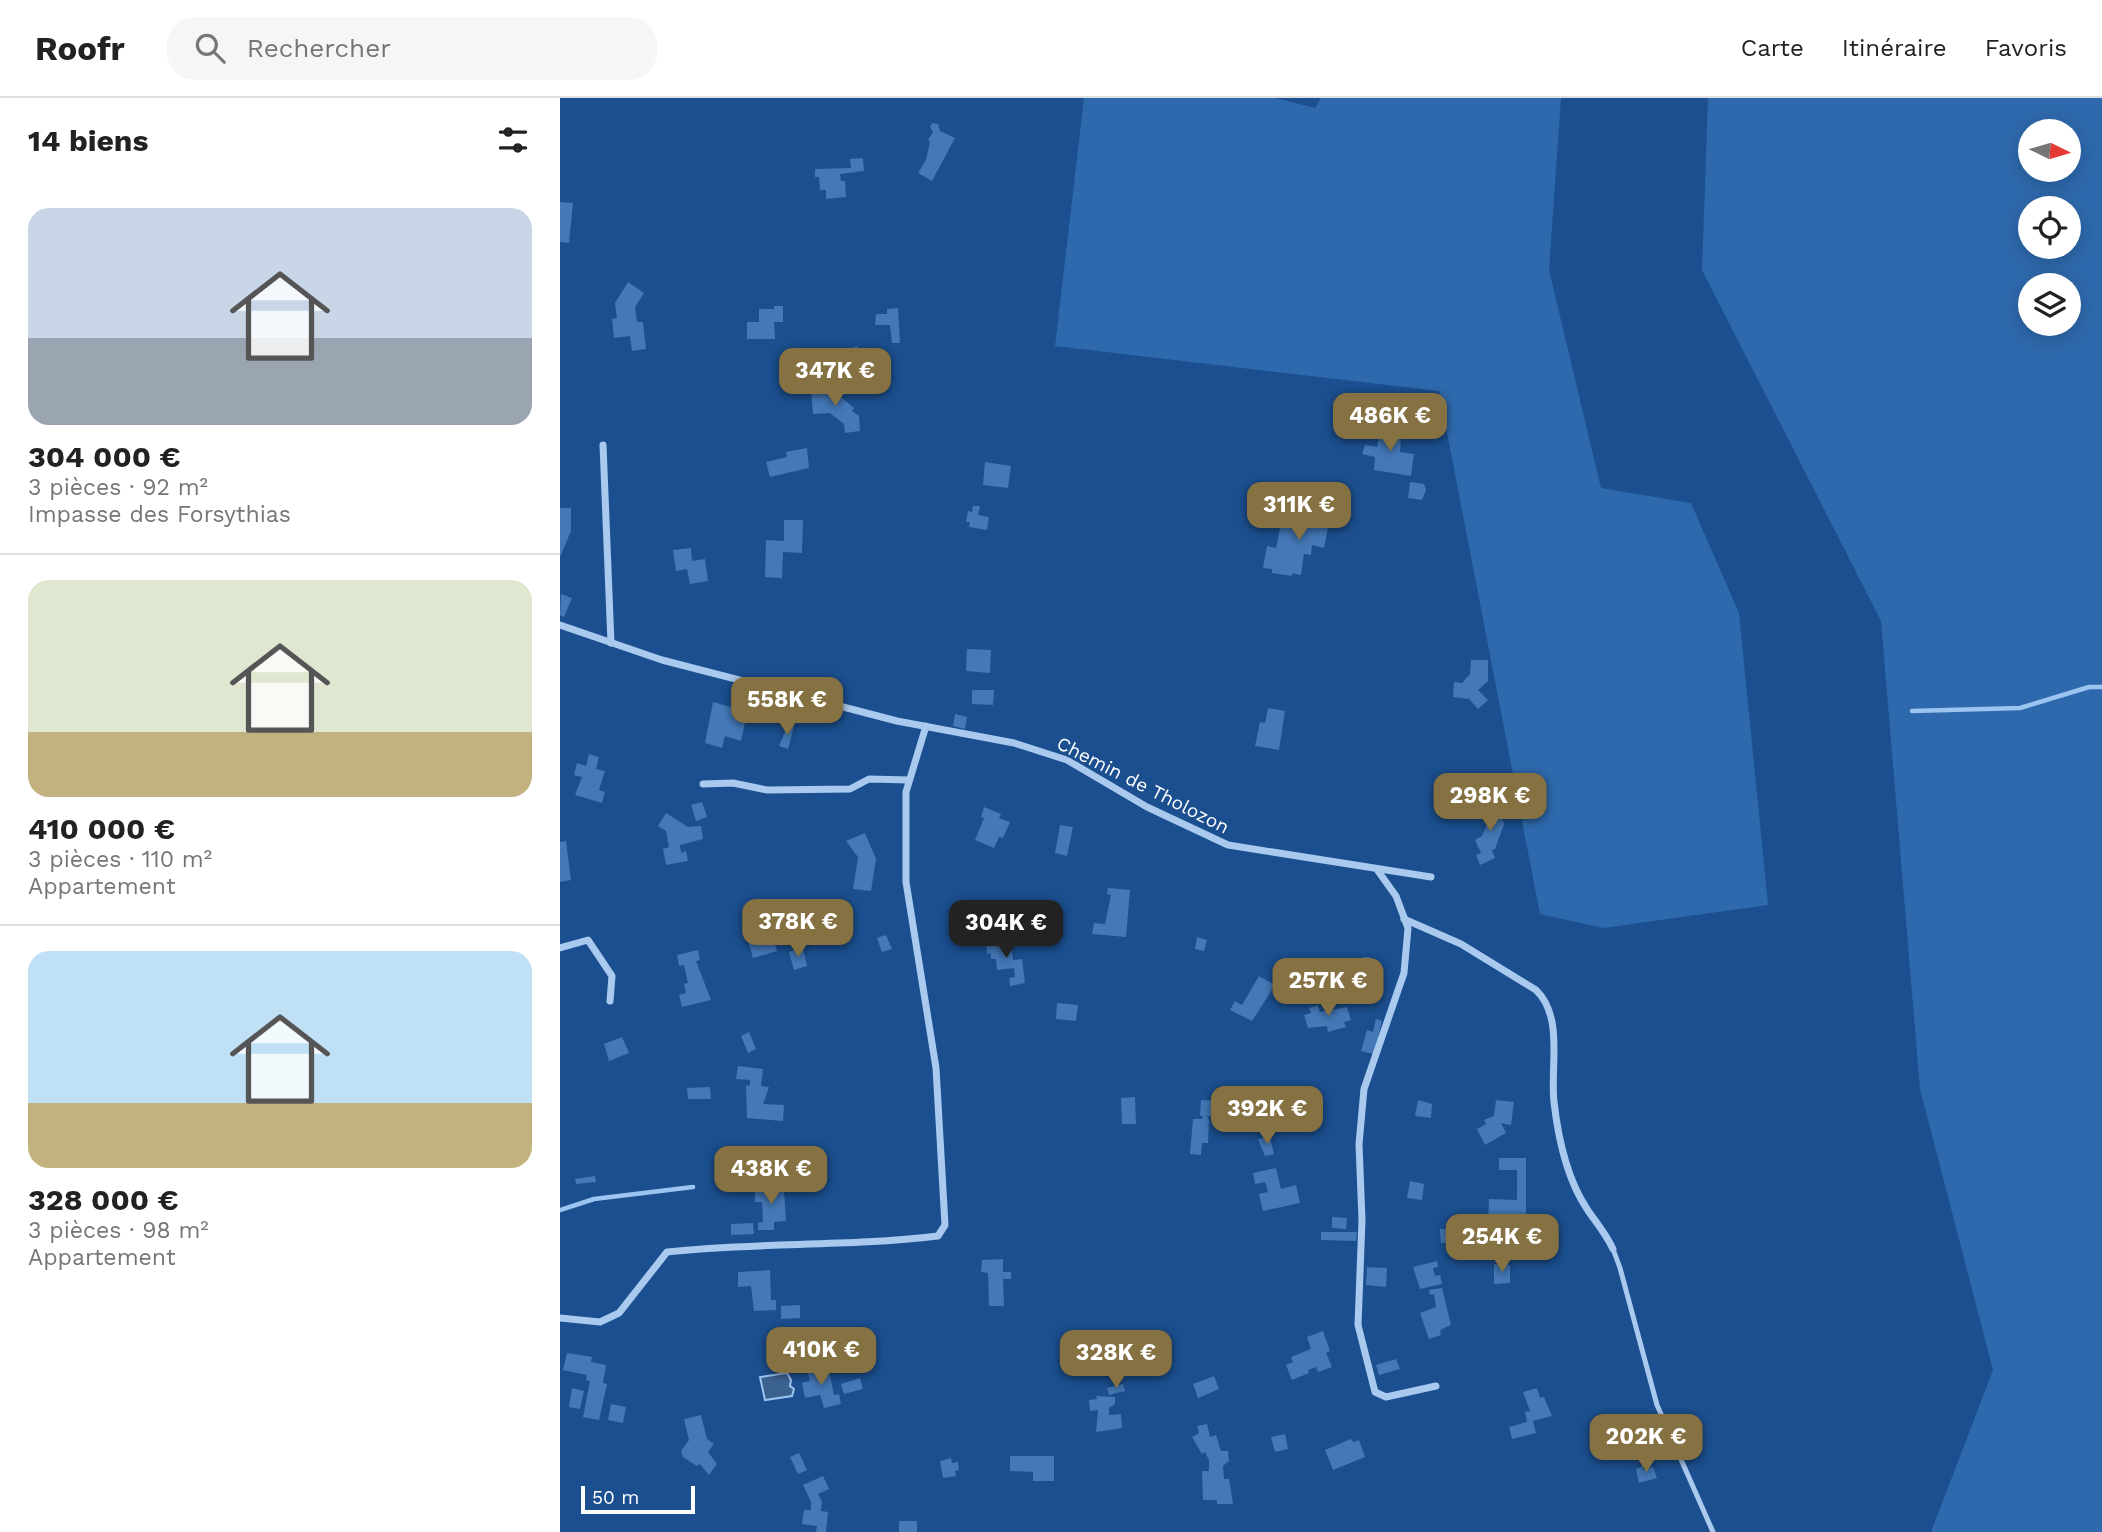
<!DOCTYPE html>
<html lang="fr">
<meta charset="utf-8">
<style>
body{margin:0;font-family:"Work Sans",sans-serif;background:#f6f6f6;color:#222;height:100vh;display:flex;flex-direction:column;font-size:26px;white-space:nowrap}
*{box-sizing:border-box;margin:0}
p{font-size:23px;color:#767676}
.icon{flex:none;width:38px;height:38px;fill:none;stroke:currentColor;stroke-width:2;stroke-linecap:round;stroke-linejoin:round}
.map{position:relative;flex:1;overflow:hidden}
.panel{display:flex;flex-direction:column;background:#fff;width:560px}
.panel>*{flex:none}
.needle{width:46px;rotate:95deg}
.fabs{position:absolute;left:1458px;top:21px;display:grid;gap:14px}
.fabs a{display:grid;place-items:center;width:63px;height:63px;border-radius:50%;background:#fff;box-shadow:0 4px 18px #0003;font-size:35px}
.scale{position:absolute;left:21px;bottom:18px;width:114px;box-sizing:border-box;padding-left:7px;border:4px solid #fff;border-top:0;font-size:19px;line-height:24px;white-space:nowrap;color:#fff;-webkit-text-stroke:5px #1b4f8f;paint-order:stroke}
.price{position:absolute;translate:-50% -60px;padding:0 16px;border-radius:14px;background:#857141;color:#fff;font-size:23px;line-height:46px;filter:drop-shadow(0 2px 4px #0008)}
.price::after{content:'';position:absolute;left:50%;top:42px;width:21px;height:16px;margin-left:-10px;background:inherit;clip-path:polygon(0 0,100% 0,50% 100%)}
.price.active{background:#222;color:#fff}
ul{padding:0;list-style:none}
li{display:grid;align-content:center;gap:14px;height:371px;padding:0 28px}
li+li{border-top:2px solid #e0e0e0}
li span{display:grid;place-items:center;height:217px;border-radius:21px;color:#555}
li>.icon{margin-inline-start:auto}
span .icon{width:126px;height:126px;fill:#fffc;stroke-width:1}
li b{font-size:30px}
h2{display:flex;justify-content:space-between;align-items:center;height:84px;padding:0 28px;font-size:30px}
header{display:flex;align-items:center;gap:42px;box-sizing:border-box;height:98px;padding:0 35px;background:#fff;border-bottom:2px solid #e0e0e0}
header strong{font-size:33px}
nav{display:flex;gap:38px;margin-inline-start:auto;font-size:24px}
.search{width:490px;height:63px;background:#f6f6f6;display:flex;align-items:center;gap:18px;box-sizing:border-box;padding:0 24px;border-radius:28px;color:#767676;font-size:26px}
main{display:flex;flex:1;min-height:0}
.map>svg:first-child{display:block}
.green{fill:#2e69ad;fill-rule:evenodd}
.water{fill:#3c6290;stroke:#9cc4f0;stroke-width:2}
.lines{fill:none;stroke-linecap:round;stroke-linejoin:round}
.stream{stroke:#9cc4f0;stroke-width:4.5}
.building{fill:#4478b7}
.lane{stroke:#a9c9ee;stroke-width:5}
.street{stroke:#a9c9ee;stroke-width:7}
.labels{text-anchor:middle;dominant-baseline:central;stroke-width:5;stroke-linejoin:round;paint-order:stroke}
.street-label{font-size:19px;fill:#fff;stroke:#1b4f8f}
</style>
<header>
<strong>Roofr</strong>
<div class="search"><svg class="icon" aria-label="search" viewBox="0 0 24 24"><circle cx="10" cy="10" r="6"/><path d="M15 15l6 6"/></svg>Rechercher</div>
<nav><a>Carte</a><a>Itinéraire</a><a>Favoris</a></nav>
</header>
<main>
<section class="panel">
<h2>14 biens<svg class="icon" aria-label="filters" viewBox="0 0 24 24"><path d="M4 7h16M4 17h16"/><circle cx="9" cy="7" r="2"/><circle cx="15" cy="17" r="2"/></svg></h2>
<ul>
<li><span style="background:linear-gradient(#c9d6e8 60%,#9aa5b1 0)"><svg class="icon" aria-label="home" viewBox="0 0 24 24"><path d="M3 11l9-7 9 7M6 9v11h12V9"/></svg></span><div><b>304 000 €</b><p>3 pièces · 92 m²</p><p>Impasse des Forsythias</p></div></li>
<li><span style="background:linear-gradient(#dfe7d0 70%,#c2b280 0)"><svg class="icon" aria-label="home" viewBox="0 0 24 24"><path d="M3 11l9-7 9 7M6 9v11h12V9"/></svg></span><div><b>410 000 €</b><p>3 pièces · 110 m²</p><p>Appartement</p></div></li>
<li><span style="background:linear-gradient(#bfe0f5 70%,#c2b280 0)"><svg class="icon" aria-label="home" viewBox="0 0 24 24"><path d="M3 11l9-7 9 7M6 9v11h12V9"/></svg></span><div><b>328 000 €</b><p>3 pièces · 98 m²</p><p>Appartement</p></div></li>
</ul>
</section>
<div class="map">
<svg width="1542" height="1434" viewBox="0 0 1542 1434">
<rect width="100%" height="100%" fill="#1b4f8f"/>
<!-- green -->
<g class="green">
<polygon points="524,0 715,0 755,10 761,0 1001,0 989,172 1041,390 1131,405 1179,515 1208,807 1043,830 980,816 879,293 495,248"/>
<path d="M1148,0H1542V1434H1371L1433,1272L1360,991L1321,523L1142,172ZM1470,33H1508V72H1470ZM1470,110H1508V149H1470ZM1470,187H1508V226H1470Z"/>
</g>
<!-- water -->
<polygon class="water" points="227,1275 231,1282 230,1288 234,1291 232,1298 205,1302 200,1279"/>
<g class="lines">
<!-- stream -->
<g class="stream">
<polyline points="1352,613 1460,610 1529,589 1542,589"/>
<polyline points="0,1112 34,1101 133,1089"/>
</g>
</g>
<!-- building -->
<g class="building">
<polygon points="373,25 378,26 380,33 395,40 372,83 358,75 366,62 370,44 368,42 373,34 370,28"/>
<polygon points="303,60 304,73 280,76 281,83 285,83 286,99 266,101 266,92 260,92 259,79 255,79 255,71 291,70 290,61"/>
<polygon points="0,104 13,105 9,145 0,144"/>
<polygon points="68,184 84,195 75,209 77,224 83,224 86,251 72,253 70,238 54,240 52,221 57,220 55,205"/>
<polygon points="214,208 223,208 223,224 214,224 215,241 187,241 187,224 199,224 199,211 214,211"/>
<polygon points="338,210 340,245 332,245 330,227 315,227 316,216 327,216 327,211"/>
<polygon points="297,248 301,260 280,268 276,256"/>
<polygon points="269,289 294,310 292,313 299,318 300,333 285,335 284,326 270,315 253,316 251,291"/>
<polygon points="823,317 829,317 826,337 841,339 840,354 854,356 851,378 814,372 815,359 802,356 805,347 817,349"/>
<polygon points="247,350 249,370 210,379 206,364 227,359 226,354"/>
<polygon points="425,364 451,368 448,390 423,387"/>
<polygon points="850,384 864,386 866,392 862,402 848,400"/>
<circle cx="733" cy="411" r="8"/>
<polygon points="748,405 772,409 764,450 752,447 751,457 744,456 741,477 732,475 732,478 712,475 712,471 703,470 707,448 716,450 721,426 743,430"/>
<polygon points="413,408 420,408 418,417 429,419 427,432 409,429 410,424 406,424 408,413 412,414"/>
<polygon points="0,410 11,410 11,433 0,459"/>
<polygon points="224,422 243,422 242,455 223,454 222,480 205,479 206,442 224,443"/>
<polygon points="131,450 132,463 145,461 148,483 130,486 127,471 116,473 113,452"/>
<polygon points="1,496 12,500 4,519 0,517"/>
<polygon points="407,551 431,552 430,575 406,573"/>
<polygon points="911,562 928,562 928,583 918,592 928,602 918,611 909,601 893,599 894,584 902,585 910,576"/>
<polygon points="412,592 434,592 433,607 412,606"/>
<polygon points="153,604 174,610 175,607 188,610 181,643 165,638 162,650 145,645"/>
<polygon points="708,610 725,613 719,652 695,648 700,624 705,625"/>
<polygon points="395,616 407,619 405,631 393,628"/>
<polygon points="228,627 234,629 228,651 219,648"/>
<polygon points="29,656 39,659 36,671 45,673 39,692 45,694 42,705 15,697 22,679 14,677 17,665 26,668"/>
<polygon points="142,704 147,719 136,723 131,707"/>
<polygon points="937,704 944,726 935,751 932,752 935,760 920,767 916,757 921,755 915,742 922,738 927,726 920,711"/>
<polygon points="424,709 441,716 439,720 450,724 443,740 439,739 434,750 415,742 424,720 421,719"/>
<polygon points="106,715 128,729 141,728 143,741 120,747 121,755 126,753 128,763 106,767 103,751 109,749 106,733 98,728"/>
<polygon points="500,727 513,729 507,758 495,755"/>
<polygon points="305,735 316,761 311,793 293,791 298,759 286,743"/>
<polygon points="6,743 11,782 0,784 0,744"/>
<polygon points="548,790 570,792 566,839 532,836 534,825 545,826 551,797 547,796"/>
<polygon points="216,822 219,836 209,839 210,846 215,845 217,853 193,860 185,831 194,829 195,832"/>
<polygon points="326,837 332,851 322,854 317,840"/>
<polygon points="446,839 447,853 452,853 453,862 462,861 465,885 450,888 449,880 455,879 454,870 437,872 436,861 431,861 431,855 427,856 426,842"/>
<polygon points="637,839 647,842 644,853 635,851"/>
<polygon points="243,850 247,868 234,872 229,854"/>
<polygon points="138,852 140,862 136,863 151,902 122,909 119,897 126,895 124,886 128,885 124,867 119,868 117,857"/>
<polygon points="803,859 810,859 809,866 811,866 808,883 803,882 805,865 802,865"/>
<polygon points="699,878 715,887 692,923 670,912 675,903 682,907"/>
<polygon points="497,905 518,907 516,923 496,921"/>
<polygon points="758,907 760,914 787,909 791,922 784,924 786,929 768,934 767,928 748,930 744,917 751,915 749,910"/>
<polygon points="816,921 822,923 814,956 801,953 807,932 813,934"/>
<polygon points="189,934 196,951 188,955 181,938"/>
<polygon points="62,939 69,955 49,963 44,946"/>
<polygon points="178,968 203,971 201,988 209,989 203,1006 224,1007 223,1023 187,1020 186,987 190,988 190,982 176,981"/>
<polygon points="150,989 151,1001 128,1001 127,990"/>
<polygon points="575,999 576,1026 562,1026 561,1000"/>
<polygon points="641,1002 657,1003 656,1019 647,1018 649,1022 648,1045 642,1045 641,1057 630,1056 633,1021 642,1021 643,1018 640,1018"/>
<polygon points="858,1002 872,1006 871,1020 855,1018"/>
<polygon points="936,1002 954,1004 951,1027 941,1025 946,1035 925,1047 917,1031 926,1026 924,1022 934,1018"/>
<polygon points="710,1039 714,1056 705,1058 698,1041"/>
<polygon points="939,1060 966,1060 966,1122 928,1122 929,1101 957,1102 957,1072 939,1072"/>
<polygon points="716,1070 721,1091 736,1087 740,1105 703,1113 699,1096 708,1094 705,1084 695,1086 693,1075"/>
<polygon points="35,1078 36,1084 16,1086 15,1081"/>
<polygon points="850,1083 864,1086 862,1102 847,1100"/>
<polygon points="218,1087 218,1094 224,1093 226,1123 214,1124 214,1132 198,1132 198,1125 203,1124 202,1104 195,1104 195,1088"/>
<polygon points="772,1119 787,1120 786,1131 772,1130"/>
<polygon points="193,1125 194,1136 171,1137 171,1126"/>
<polygon points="880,1131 894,1131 894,1145 881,1145"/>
<polygon points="761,1134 797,1134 796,1143 761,1142"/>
<polygon points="443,1161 443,1174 451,1174 451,1181 443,1181 444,1208 429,1208 428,1175 421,1174 422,1162"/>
<polygon points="877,1163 878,1169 873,1170 875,1178 880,1177 882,1186 860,1191 853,1169"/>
<polygon points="934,1166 950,1167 950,1185 934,1186"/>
<polygon points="807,1169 827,1170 826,1189 806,1187"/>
<polygon points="210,1172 211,1202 216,1202 216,1212 194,1213 191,1188 178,1189 178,1174"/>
<polygon points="882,1190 891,1227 880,1232 881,1237 869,1241 860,1215 876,1209 874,1196 870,1197 869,1192"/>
<polygon points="240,1207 240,1220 221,1221 221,1208"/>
<polygon points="763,1233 770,1253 766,1255 772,1269 758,1274 756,1269 748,1272 749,1275 732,1282 726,1267 733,1264 731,1259 751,1251 747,1239"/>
<polygon points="7,1255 32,1259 31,1264 46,1267 43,1285 47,1286 39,1322 23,1319 30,1283 26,1282 27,1277 3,1272"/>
<polygon points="836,1261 840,1271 819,1277 816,1267"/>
<polygon points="268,1268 274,1297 279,1296 281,1306 264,1310 260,1297 245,1300 242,1285 250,1283 247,1272"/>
<polygon points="654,1278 659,1291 638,1300 633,1286"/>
<polygon points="300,1280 303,1291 284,1296 281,1286"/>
<polygon points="563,1286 565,1293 549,1297 547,1290"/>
<polygon points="12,1290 24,1293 20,1311 9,1309"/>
<polygon points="977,1290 980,1300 984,1299 992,1318 973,1323 976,1335 952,1341 949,1329 967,1324 965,1314 970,1313 963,1294"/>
<polygon points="536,1298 555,1299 555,1306 549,1310 549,1317 561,1316 562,1330 536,1334 538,1312 530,1313 529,1302 537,1301"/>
<polygon points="51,1306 66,1309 63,1325 48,1322"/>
<polygon points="141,1317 147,1341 154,1346 148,1354 157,1366 149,1377 140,1366 137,1368 123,1359 121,1353 129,1342 124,1321"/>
<polygon points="647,1326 650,1339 656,1337 661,1353 668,1353 669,1363 663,1368 664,1381 669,1381 673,1406 657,1406 657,1402 643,1402 642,1373 649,1373 649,1362 645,1354 642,1356 632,1339 639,1335 637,1328"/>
<polygon points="725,1336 728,1351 715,1354 711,1339"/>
<polygon points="791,1341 793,1344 799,1342 805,1359 773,1372 765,1352"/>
<polygon points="239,1355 247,1372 238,1376 230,1359"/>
<polygon points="450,1358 494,1358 494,1383 473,1383 473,1374 450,1373"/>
<polygon points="391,1360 392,1365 398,1364 399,1372 395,1373 396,1378 383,1380 380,1363"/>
<polygon points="1083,1368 1083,1372 1093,1369 1097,1380 1079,1385 1076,1371"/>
<polygon points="263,1378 269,1391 258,1396 262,1404 261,1413 268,1414 266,1434 256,1434 257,1428 242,1426 244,1412 251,1412 251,1404 243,1387"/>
<rect x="339" y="1423" width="18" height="11"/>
</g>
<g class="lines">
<!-- lane -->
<polyline class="lane" points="1053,1151 1060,1170 1097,1307 1153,1434"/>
<!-- street -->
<g class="street">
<polyline points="43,347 51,545"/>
<polyline points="0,527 102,562 337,623 454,645 507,662 587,709 668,747 871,779"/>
<polyline points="143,686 173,685 207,692 290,691 309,681 349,682"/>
<polyline points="818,773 836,798 848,830 844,875 804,991 799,1046 802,1122 798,1227 815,1294 826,1299 876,1288"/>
<path d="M844,821L901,846L976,892C1004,919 990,968 994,1004C998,1039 1007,1081 1027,1111C1037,1126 1045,1134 1053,1151"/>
<polyline points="0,850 28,842 52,878 50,903"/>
<path d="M0,1220L40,1224L59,1215L107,1154C197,1144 288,1149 378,1138L385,1127L376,970L346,784V694L366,628"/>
</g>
</g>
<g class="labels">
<!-- street labels -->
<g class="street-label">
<text transform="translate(583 687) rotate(27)">Chemin de Tholozon</text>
</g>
</g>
</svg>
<div class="fabs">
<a><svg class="needle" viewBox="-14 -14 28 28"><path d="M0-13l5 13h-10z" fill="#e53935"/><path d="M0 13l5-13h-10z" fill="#767676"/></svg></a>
<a><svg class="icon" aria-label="locate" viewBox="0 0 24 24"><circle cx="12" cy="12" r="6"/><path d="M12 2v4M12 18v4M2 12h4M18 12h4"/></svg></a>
<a><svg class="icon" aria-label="layers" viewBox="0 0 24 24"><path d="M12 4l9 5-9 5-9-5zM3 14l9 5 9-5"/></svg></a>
</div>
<div class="scale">50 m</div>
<b class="price" style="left:275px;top:310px">347K €</b>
<b class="price" style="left:830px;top:355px">486K €</b>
<b class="price" style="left:739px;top:444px">311K €</b>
<b class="price" style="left:227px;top:639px">558K €</b>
<b class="price" style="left:930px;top:735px">298K €</b>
<b class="price" style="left:238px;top:861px">378K €</b>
<b class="price active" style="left:446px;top:862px">304K €</b>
<b class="price" style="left:768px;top:920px">257K €</b>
<b class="price" style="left:707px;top:1048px">392K €</b>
<b class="price" style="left:211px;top:1108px">438K €</b>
<b class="price" style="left:942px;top:1176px">254K €</b>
<b class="price" style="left:261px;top:1289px">410K €</b>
<b class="price" style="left:556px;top:1292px">328K €</b>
<b class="price" style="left:1086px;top:1376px">202K €</b>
</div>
</main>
